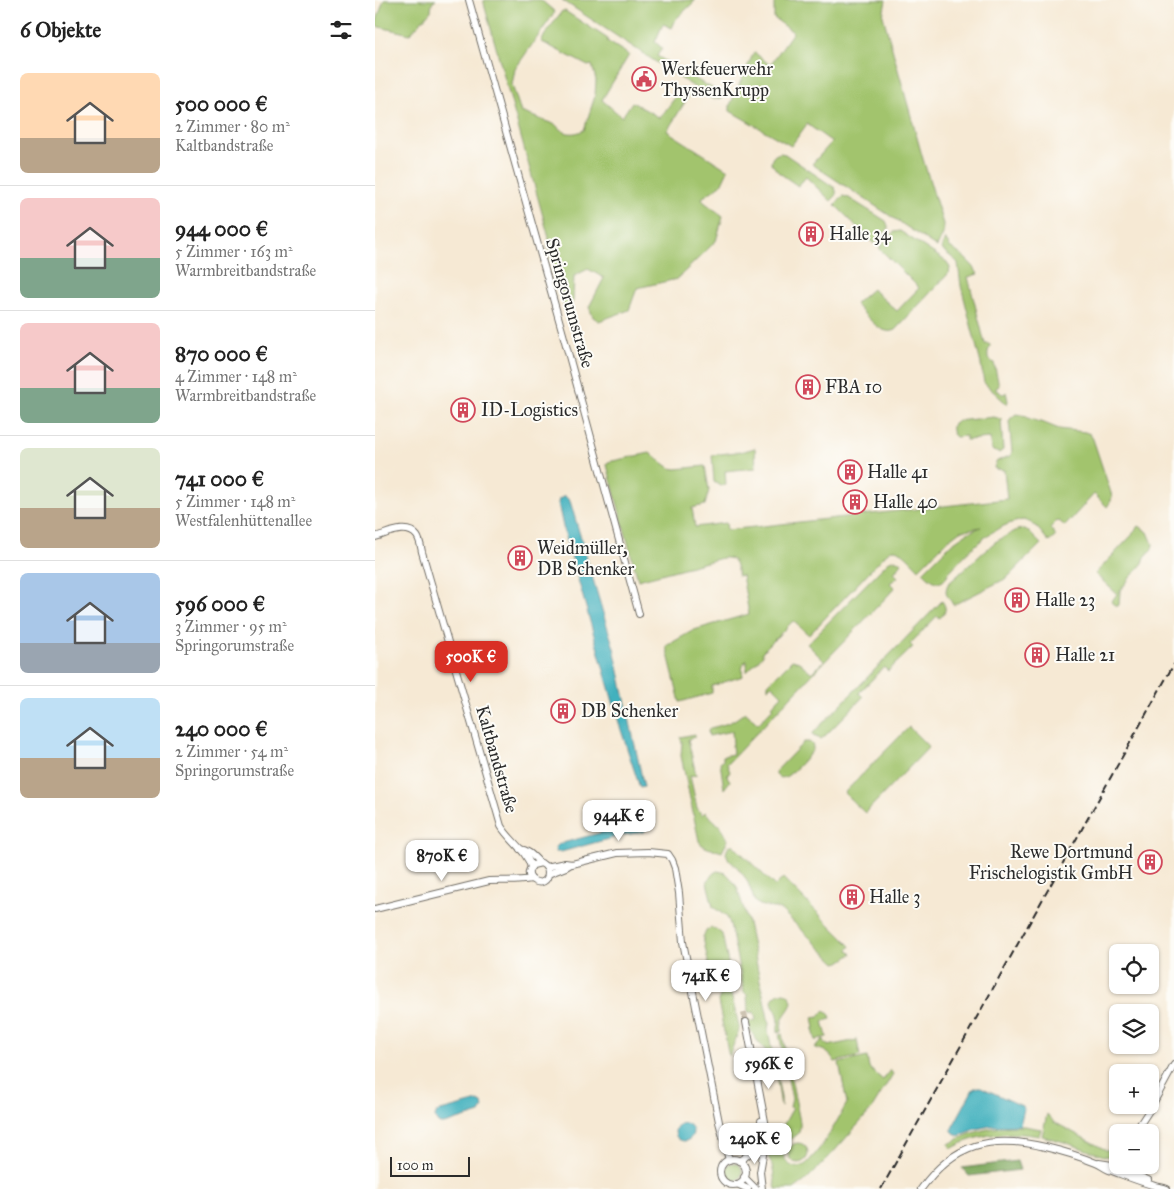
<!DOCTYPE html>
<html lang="de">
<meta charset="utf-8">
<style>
body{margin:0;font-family:"IM FELL Great Primer",serif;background:#f2f2f2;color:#222;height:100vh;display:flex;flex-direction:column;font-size:19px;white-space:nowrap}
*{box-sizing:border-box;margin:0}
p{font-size:16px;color:#767676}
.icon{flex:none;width:28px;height:28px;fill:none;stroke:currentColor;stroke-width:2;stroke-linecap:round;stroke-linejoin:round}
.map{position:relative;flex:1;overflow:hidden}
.sheet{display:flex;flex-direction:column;background:#fff;width:375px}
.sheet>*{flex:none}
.tools{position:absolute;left:734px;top:944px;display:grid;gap:10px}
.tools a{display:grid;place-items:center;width:50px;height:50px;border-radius:8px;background:#fff;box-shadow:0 1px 4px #0004;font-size:25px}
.scale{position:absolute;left:15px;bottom:12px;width:80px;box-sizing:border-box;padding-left:5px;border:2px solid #2b2b2b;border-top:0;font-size:14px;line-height:18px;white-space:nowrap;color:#2b2b2b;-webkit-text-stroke:4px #fdfcf7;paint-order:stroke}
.price{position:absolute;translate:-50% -42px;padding:0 11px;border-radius:10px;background:#fff;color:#222;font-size:16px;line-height:32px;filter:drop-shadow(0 1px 2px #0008)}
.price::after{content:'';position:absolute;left:50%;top:30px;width:15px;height:11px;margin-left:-8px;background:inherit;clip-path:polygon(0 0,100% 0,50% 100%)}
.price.active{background:#d93025;color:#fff}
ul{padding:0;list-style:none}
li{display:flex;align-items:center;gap:15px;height:125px;padding:0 20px}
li+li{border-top:1px solid #e0e0e0}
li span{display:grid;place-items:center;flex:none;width:140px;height:100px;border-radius:8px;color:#555}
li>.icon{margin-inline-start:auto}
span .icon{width:60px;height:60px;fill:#fffc;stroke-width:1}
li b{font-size:21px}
h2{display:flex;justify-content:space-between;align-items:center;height:60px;padding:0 20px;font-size:21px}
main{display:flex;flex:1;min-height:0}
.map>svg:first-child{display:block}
.green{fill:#a2c46d;stroke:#66784c}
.forest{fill:#81aa60;stroke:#566a46}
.water{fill:#42b1be;stroke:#366e74}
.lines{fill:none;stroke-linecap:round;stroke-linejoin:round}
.minor-tunnel{stroke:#cdc3b2;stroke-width:6;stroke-dasharray:6 3;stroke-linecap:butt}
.minor-casing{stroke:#726e66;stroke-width:8}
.minor{stroke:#fff;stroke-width:6}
.rail{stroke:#2b2b2b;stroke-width:2;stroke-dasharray:8 4;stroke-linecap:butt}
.labels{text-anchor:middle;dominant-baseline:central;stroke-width:4;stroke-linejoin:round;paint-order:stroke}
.poi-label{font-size:18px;fill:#2b2b2b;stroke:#fdfcf7;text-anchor:start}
.street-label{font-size:18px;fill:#2b2b2b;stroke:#fdfcf7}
</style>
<main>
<section class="sheet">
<h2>6 Objekte<svg class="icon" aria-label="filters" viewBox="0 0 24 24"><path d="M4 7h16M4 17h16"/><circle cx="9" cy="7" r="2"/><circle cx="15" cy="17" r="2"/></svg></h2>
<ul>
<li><span style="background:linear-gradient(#ffd9b3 65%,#b9a48a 0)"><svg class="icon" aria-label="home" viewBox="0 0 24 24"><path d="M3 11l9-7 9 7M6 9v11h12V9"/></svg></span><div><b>500 000 €</b><p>2 Zimmer · 80 m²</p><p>Kaltbandstraße</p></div></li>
<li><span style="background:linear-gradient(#f6c9c9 60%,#7fa58c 0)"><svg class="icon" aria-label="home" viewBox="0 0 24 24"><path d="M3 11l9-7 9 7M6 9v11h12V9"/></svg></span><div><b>944 000 €</b><p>5 Zimmer · 163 m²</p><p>Warmbreitbandstraße</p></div></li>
<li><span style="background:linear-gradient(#f6c9c9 65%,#7fa58c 0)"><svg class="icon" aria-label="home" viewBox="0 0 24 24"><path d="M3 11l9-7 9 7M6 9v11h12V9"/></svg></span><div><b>870 000 €</b><p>4 Zimmer · 148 m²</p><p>Warmbreitbandstraße</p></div></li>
<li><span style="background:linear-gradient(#dfe7d0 60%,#b9a48a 0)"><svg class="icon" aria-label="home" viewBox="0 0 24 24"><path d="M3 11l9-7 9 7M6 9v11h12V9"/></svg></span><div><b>741 000 €</b><p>5 Zimmer · 148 m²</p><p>Westfalenhüttenallee</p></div></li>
<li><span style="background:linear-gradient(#a9c7e8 70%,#9aa5b1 0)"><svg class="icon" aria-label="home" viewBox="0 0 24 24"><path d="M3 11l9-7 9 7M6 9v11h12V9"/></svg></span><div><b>596 000 €</b><p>3 Zimmer · 95 m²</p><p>Springorumstraße</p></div></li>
<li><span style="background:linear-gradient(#bfe0f5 60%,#b9a48a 0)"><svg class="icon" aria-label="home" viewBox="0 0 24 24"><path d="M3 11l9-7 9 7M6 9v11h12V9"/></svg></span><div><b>240 000 €</b><p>2 Zimmer · 54 m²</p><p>Springorumstraße</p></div></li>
</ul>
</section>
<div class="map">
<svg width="799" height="1189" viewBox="0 0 799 1189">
<rect width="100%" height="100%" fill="#fdfcf7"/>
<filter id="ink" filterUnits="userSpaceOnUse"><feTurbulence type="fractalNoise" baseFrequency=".02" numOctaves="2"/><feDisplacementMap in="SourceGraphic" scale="10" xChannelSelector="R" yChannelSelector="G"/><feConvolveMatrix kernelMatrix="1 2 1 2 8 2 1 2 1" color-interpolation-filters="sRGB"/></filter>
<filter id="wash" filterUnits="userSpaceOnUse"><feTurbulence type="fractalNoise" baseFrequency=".0096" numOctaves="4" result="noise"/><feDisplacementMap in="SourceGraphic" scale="20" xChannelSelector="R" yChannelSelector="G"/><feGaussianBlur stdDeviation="1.12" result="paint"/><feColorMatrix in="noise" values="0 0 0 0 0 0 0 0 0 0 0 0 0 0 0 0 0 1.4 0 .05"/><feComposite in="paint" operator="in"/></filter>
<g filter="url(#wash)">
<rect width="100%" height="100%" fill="#f6e9d4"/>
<!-- green -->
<g class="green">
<polygon points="9,0 61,0 57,3 56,11 35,34 0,26"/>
<path d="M109,0H166L180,12L140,69L137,85L146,112L181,125C189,135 199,135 209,130L220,96L221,80L217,65L213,66L167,42V39L187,11H190L233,39L232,41L254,55L227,100L247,117L257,102L285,118L307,88L315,94L292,131L353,170L346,185L327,198L329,202L348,216L341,241L302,279L262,288L254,310L224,321L218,317L214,307L229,278L213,269L199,276L198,301L191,314L173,248L174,238L109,4Z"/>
<polygon points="187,0 318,0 320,1 301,19 297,28 288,24 280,42 287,48 282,56 329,84 349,94 348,98 337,99"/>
<polygon points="400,0 511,0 508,16 548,159 568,224 568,234 562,247 437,164 457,142 432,124 416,146 355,111 355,105 379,52 395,65 418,32 399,18 399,4"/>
<path d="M405,153L410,154L460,188C463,194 460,197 456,201L431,177L423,186L403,172L396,163C397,157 399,155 405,153Z"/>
<polygon points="468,196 474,198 511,221 513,226 513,229 499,244 460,205"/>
<path d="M525,231L572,262L575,268L574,273L520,330C517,331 515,332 512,331C502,330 487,311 480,304L497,289L522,311L544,288L504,248L519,232Z"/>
<path d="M570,239L575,247L590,258L598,266L603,274L593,277L610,344H614L616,347C612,350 613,354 613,359L619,363L624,386L621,388V390L625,392L627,394H629L631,392L633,401L632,404L609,383L606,364L586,286L583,263L579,259L566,249Z"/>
<path d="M641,414L652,416V418L669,423L684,429L710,432L715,434L718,439L737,496L736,501L732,507L719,494L690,526L683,520L675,528L681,536L674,542C668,535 661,524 652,521C648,519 644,521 640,522C613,529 592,553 573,573C567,590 556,580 548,572L576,544L592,533L606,527L585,531L572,541L544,569C539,564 527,550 520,549C517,549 515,551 512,553L434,635L418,621L387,652L388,655L372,672V660L368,664L367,671L368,676L337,686V693L305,702L291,646L319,630L374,614L367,575L363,576C361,564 361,557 347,558L263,580L232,465L233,462L275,453L295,468L301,469L330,466L334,490L330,505L317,508L320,527L351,523L352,530L632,499L629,470L620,469L619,467L622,461L635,456L637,452L634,421L636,418Z"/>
<path d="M619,417L626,419L628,450L624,453L618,451L616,448L615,438L591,440V436L581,437C576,433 576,428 578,423L582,421Z"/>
<polygon points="380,448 381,468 350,471 351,485 345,486 339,482 337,455 369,451"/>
<polygon points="764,526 773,532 778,544 777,549 770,557 768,563 754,579 745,591 744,605 742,607 736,602 742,594 720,574 758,534 757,533"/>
<path d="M649,529L652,530L666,544L632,578L578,605C574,596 568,595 573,584L620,542L642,530Z"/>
<path d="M517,560H521L527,563L519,573L523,577L515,583L520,588L352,764L355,772L352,776L355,781L349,789L345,762L348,761V756L358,754L357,745L358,744L357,731L334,736L333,731L335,728C349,725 359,722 370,712L383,724L398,708L397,706L407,695L397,685L393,688V684L417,660L424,662L437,673L449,661L432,644L513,562Z"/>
<path d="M567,601C572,608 571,612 565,618L562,616L535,644L538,647L513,671L509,667L484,693L488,697L452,734L446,739L438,736V733Z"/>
<polygon points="534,727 554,747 490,813 469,793"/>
<path d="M320,734V737L313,739L321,775L315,776L322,808L327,815L330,812L347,828L353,840L347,852C339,849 328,849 324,841L306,756L307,742L305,737Z"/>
<path d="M429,742H434C438,744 438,746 438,750C432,757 419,772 412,776C407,779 404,778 401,775V771Z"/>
<polygon points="356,845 358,845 400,886 408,878 476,946 473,950 477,954 465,962 461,963 406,910 385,905 380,902 372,880 362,867 354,860 351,853 353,847"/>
<path d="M343,871L351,873L354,876L362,887L365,897L373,923L394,1023L393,1030L406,1098V1106C404,1094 401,1068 396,1059C388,1044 377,1040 373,1022L381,1020L379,1012L373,1013L372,995L369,992L355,924L352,917L338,907L332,882L333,881C336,876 338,872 343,871Z"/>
<path d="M336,928L341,929L347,934L356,977C354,988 343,990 337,981L328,937L331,931Z"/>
<polygon points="350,993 356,994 364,1026 364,1030 354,1057 343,1001 345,996"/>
<path d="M404,993C409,993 413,993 415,997C421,1005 410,1012 408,1019C406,1023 406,1027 407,1031L403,1032C402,1026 405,1021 403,1015C400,1006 391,1001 404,993Z"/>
<polygon points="450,1011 455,1015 456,1019 448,1021 452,1037 443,1039 441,1041 438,1029 440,1028 438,1017 444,1016"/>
<path d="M404,1034H407L425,1122C426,1136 419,1136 411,1143C402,1161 421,1176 434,1161C450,1144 461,1123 472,1103L464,1063L492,1057L494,1068L508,1080L515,1070L518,1074L496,1110L455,1156L430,1181L419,1189H401C398,1178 400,1167 393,1157L396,1147L418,1108L415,1107L417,1099Z"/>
<path d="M449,1039L450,1044L453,1043V1046L482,1040L485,1056L460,1062C455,1053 450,1050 440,1048L447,1040Z"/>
<polygon points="672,1114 679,1122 731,1150 735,1150 739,1153 735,1157 729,1156 689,1142 667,1136"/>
<path d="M649,1126L666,1129L664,1136C634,1131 603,1133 576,1149L574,1144C598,1130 621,1126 649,1126Z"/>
<circle cx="423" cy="1153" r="10"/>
<circle cx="358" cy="1172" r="9"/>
</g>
<!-- forest -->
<polygon class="forest" points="642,1161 645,1170 594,1176 587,1168"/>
<!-- water -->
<g class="water">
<polygon points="190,496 195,501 228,613 239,648 269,787 265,788 246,730 188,527 183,503 184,499"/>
<polygon points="261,823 270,823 272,828 269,832 248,835 186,852 181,852 180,848 184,844"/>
<polygon points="602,1087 606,1087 610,1089 647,1106 649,1109 645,1125 616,1126 601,1129 583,1136 577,1131 577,1128 598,1089"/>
<polygon points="103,1101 107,1103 108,1108 105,1113 69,1124 65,1124 62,1122 60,1117 62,1112"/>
<circle cx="309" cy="1132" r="9"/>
</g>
</g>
<g filter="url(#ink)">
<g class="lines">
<!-- minor-tunnel -->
<polyline class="minor-tunnel" points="369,1013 371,1022"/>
<!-- minor casing -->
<g class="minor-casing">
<g id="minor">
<polyline points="94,0 188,334 264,614"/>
<path d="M0,537C12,534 32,523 42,536C45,540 46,547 47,552L126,826C134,840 152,851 156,867"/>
<path d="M145,849C153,850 158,856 164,862C166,863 168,864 170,866C172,868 173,870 173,873C173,891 143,880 158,865L166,863"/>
<polyline points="171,867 190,863 197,864 242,853 273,852 293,854 297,860 300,868 304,893 308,942 344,1122 354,1160"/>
<polyline points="173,874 191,867 196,864"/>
<path d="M0,909L114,881C128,880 142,882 156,879"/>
<polyline points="371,1022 392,1132 385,1172 387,1189"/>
<polyline points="760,1132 775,1109 799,1065"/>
<circle cx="358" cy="1172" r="13"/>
<path d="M364,1161C379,1153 387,1137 386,1121"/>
<polyline points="724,1163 737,1165 773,1180"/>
<polyline points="369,1177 381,1189"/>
<polyline points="362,1184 373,1189"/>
<path d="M546,1189C579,1143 616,1134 670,1147C687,1151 704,1156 721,1163C725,1164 729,1168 734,1170C748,1175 763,1181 777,1185C782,1187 787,1187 792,1189"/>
</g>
</g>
<!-- minor -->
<use href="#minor" class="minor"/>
<!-- rail -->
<polyline class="rail" points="506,1189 799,664"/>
</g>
</g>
<!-- icons -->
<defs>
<g id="civic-ring" transform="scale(1.25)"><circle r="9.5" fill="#fdfcf7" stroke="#d1495b" stroke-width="1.5"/><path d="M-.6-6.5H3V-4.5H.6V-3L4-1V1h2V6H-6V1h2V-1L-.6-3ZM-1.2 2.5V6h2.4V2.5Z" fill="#d1495b"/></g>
<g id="building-ring" transform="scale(1.25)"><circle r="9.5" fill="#fdfcf7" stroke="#d1495b" stroke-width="1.5"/><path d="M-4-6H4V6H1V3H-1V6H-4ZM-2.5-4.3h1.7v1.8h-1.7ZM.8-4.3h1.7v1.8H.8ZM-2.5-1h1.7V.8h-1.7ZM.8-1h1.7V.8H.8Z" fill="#d1495b"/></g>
</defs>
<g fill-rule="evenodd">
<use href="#civic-ring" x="269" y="79"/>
<use href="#building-ring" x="436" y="234"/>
<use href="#building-ring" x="433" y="387"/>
<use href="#building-ring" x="88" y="410"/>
<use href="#building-ring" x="475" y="472"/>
<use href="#building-ring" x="480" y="502"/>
<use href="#building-ring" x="145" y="558"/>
<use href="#building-ring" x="642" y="600"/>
<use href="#building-ring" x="662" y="655"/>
<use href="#building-ring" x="188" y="711"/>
<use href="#building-ring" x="775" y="862"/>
<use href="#building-ring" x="477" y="897"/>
</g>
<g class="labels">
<!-- poi labels -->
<g class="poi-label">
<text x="286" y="69">Werkfeuerwehr<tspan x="286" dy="21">ThyssenKrupp</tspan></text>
<text x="454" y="234">Halle 34</text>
<text x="450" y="387">FBA 10</text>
<text x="106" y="410">ID-Logistics</text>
<text x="492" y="472">Halle 41</text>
<text x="498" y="502">Halle 40</text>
<text x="162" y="548">Weidmüller,<tspan x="162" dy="21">DB Schenker</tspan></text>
<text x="660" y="600">Halle 23</text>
<text x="680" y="655">Halle 21</text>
<text x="206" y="711">DB Schenker</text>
<text x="758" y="852" text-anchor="end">Rewe Dortmund<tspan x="758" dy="21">Frischelogistik GmbH</tspan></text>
<text x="494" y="897">Halle 3</text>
</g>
<!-- street labels -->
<g class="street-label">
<text transform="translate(195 303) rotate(74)">Springorumstraße</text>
<text transform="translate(122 759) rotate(74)">Kaltbandstraße</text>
</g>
</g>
</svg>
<div class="tools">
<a><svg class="icon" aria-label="locate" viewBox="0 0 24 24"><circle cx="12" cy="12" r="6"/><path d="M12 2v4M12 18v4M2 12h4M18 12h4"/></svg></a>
<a><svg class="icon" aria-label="layers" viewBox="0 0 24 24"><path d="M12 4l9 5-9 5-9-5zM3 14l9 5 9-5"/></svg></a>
<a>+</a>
<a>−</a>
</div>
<div class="scale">100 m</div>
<b class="price active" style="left:96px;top:683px">500K €</b>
<b class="price" style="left:244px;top:842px">944K €</b>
<b class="price" style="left:67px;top:882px">870K €</b>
<b class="price" style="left:331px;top:1002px">741K €</b>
<b class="price" style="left:394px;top:1090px">596K €</b>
<b class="price" style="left:380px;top:1165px">240K €</b>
</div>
</main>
